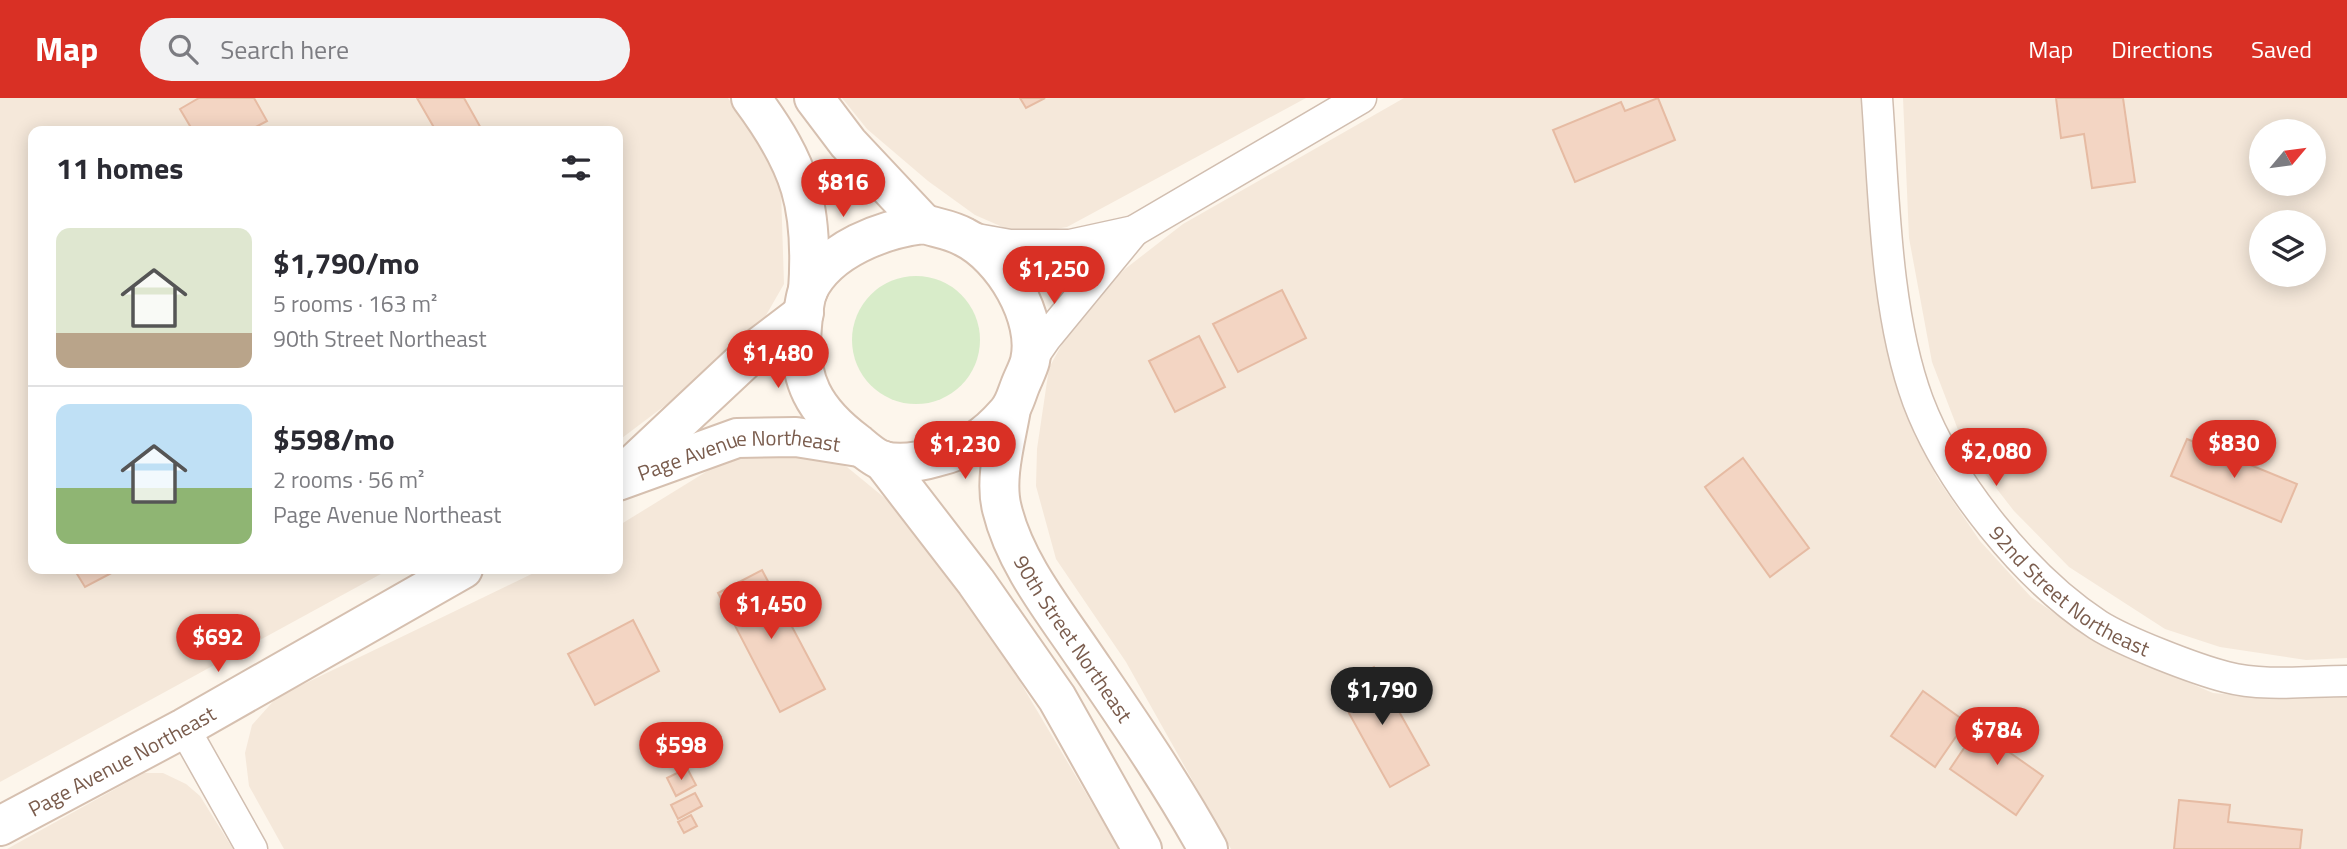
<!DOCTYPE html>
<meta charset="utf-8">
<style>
body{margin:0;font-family:"Titillium Web",sans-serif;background:#f2f2f3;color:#2b2b33;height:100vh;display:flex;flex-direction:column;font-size:26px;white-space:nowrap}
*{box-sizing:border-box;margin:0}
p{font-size:23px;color:#7c7c81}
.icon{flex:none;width:38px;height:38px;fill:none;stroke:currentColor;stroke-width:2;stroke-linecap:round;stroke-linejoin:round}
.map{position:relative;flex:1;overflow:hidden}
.side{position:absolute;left:28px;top:28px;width:595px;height:448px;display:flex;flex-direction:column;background:#fff;border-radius:14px;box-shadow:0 4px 18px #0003}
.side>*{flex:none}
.needle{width:46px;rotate:61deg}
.fabs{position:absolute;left:2249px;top:21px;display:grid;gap:14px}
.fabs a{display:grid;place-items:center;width:77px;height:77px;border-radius:50%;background:#fff;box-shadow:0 4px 18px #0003;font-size:35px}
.price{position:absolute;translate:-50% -60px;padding:0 16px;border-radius:24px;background:#d93025;color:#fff;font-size:23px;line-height:46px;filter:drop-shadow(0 2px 4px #0008)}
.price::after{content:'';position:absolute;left:50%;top:42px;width:21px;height:16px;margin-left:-10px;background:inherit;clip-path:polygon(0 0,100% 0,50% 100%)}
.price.on{background:#222;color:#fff}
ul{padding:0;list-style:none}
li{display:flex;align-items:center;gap:21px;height:175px;padding:0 28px}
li+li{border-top:2px solid #e1e1e2}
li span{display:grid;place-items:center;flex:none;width:196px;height:140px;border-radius:14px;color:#555}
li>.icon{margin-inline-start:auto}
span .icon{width:84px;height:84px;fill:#fffc;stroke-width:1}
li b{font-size:30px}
h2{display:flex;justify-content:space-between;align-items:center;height:84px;padding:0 28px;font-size:30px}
header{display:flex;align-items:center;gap:42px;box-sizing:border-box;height:98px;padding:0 35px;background:#d93025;color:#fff}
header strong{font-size:33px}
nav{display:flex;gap:38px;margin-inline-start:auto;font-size:24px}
.search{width:490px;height:63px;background:#f2f2f3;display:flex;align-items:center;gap:18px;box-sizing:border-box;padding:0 24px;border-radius:38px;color:#7c7c81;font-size:26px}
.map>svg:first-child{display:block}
.residential{fill:#f5e8da;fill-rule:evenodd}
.green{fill:#d8ecc9}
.building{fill:#f3d5c3;stroke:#e6bba3;stroke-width:2}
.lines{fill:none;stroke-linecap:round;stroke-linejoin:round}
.street-casing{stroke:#d1beb0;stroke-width:33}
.secondary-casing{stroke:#d6c0b0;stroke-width:42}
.street{stroke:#fff;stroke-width:30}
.secondary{stroke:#fff;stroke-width:38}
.labels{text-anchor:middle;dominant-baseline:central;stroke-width:5;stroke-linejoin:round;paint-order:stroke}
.street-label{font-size:21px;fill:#7a5c4d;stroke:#fffaf3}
</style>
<header>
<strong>Map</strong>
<div class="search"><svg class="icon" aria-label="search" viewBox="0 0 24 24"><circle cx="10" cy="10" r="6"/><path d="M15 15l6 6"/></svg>Search here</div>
<nav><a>Map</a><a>Directions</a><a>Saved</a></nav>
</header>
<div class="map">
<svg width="2347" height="751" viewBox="0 0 2347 751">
<rect width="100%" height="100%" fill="#fdf6ec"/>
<!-- residential -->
<g class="residential">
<polygon points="0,0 728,0 767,56 781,92 784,186 757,233 728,260 618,343 618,33 33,33 33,471 390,471 0,684"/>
<polygon points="842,0 1306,0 1067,129 1021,137 975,117 928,83 867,31"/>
<polygon points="1404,0 1862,0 1880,220 1899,299 1937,380 1980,443 2031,499 2101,547 2213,595 2278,601 2347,599 2347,751 1231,751 1126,564 1056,461 1036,388 1037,351 1049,270 1079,215 1125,171 1183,126"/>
<path d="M1903,0H2347V560L2306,562L2220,549L2165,531L2069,469L2014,413L1965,350L1932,264L1909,140ZM2261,33H2314V86H2261ZM2261,124H2314V177H2261Z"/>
<polygon points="764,349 807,353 847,369 886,401 945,475 1013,572 1119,751 284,751 249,688 245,655 252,627 277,599 542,471 618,471 618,428 722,364"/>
<polygon points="144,675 163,675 186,686 200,698 233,751 7,751"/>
</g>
<!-- green -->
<circle class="green" cx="916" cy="242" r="64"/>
<!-- building -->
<g class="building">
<polygon points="199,0 254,0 267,23 248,33 193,33 180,11"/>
<polygon points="417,0 464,0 482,32 436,33"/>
<polygon points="1020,0 1045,0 1026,10"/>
<polygon points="1658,0 1675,42 1575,84 1553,32 1621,4 1625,13"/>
<polygon points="2056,0 2123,0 2135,84 2092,90 2084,36 2061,40"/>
<polygon points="1282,192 1306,240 1238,274 1213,226"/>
<polygon points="1199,238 1225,289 1175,314 1149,263"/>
<polygon points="2187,341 2297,386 2281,424 2171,378"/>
<polygon points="1743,360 1809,450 1770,479 1705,389"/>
<polygon points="74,471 119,471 85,489"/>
<polygon points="762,472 825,591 780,614 718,495"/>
<polygon points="633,522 659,573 595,607 568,556"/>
<polygon points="1374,569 1429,667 1390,689 1335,590"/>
<polygon points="1923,593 1966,624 1935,669 1891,638"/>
<polygon points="1985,619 2018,641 2009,654 2043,678 2016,717 1950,671"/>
<polygon points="687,670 696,687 676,698 667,680"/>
<polygon points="695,695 702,708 678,721 671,707"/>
<polygon points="2179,702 2230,707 2228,724 2302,732 2300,751 2174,751"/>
<polygon points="691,717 697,728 684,735 678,724"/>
</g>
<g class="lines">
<!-- street casing -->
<g class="street-casing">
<g id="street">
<path id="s1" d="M1877,0C1884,95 1885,214 1918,303C1949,385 2026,480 2098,527C2125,544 2195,571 2226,579C2264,589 2308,583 2347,583"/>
<polyline points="965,139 1010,147 1070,147 1134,133 1361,0"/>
<polyline points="1030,263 1046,240 1134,133"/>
<polyline points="184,630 252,751"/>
</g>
</g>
<!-- secondary casing -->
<g class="secondary-casing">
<g id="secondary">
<path d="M751,0C801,67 814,109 808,193"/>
<polyline points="814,0 848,45 924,126"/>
<path d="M924,126C937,130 952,132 964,139C1003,158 1040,220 1030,263C1028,271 1023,280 1020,288C1016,298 1014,308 1006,316C986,339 966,352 936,359C919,364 900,367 883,363C874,360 864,351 857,345C814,313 797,282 802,228C803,217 804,202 808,192C828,151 883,131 924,126Z"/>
<path id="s2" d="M1011,311C1006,341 994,381 1002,411C1015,465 1054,513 1085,559C1128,622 1171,684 1208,751"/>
<polyline points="882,362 976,484 1057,600 1142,751"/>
<polyline points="625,374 754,253 804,215"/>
<path id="s3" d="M618,383L737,340L796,339L859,349"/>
<path id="s4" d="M0,728L184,630L463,471"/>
</g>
</g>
<!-- street -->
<use href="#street" class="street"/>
<!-- secondary -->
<use href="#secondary" class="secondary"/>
</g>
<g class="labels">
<!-- street labels -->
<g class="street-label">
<text stroke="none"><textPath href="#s3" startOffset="126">Page Avenue Northeast</textPath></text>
<text stroke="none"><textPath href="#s1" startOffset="555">92nd Street Northeast</textPath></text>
<text stroke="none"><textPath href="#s2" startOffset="250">90th Street Northeast</textPath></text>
<text stroke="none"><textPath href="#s4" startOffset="138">Page Avenue Northeast</textPath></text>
</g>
</g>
</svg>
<div class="fabs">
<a><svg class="needle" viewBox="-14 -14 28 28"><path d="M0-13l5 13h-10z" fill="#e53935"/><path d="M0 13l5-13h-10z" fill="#7c7c81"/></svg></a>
<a><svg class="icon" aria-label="layers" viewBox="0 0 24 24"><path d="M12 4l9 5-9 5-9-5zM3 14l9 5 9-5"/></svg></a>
</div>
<b class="price" style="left:843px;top:121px">$816</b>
<b class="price" style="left:1054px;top:208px">$1,250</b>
<b class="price" style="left:778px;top:292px">$1,480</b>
<b class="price" style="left:2234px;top:382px">$830</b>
<b class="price" style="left:965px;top:383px">$1,230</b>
<b class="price" style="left:1996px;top:390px">$2,080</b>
<b class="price" style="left:771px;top:543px">$1,450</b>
<b class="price" style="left:218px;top:576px">$692</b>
<b class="price on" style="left:1382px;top:629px">$1,790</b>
<b class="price" style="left:1997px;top:669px">$784</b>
<b class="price" style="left:681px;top:684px">$598</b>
<section class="side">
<h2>11 homes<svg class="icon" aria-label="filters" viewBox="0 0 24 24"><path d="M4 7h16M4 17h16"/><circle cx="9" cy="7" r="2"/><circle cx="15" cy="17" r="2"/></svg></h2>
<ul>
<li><span style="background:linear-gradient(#dfe7d0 75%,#b9a48a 0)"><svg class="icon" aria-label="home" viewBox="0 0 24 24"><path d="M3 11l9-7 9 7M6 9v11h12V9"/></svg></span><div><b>$1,790/mo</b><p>5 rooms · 163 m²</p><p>90th Street Northeast</p></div></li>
<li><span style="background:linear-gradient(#bfe0f5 60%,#8fb573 0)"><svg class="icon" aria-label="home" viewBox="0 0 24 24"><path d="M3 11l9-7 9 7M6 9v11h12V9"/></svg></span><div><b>$598/mo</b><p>2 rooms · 56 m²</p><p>Page Avenue Northeast</p></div></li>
</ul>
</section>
</div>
